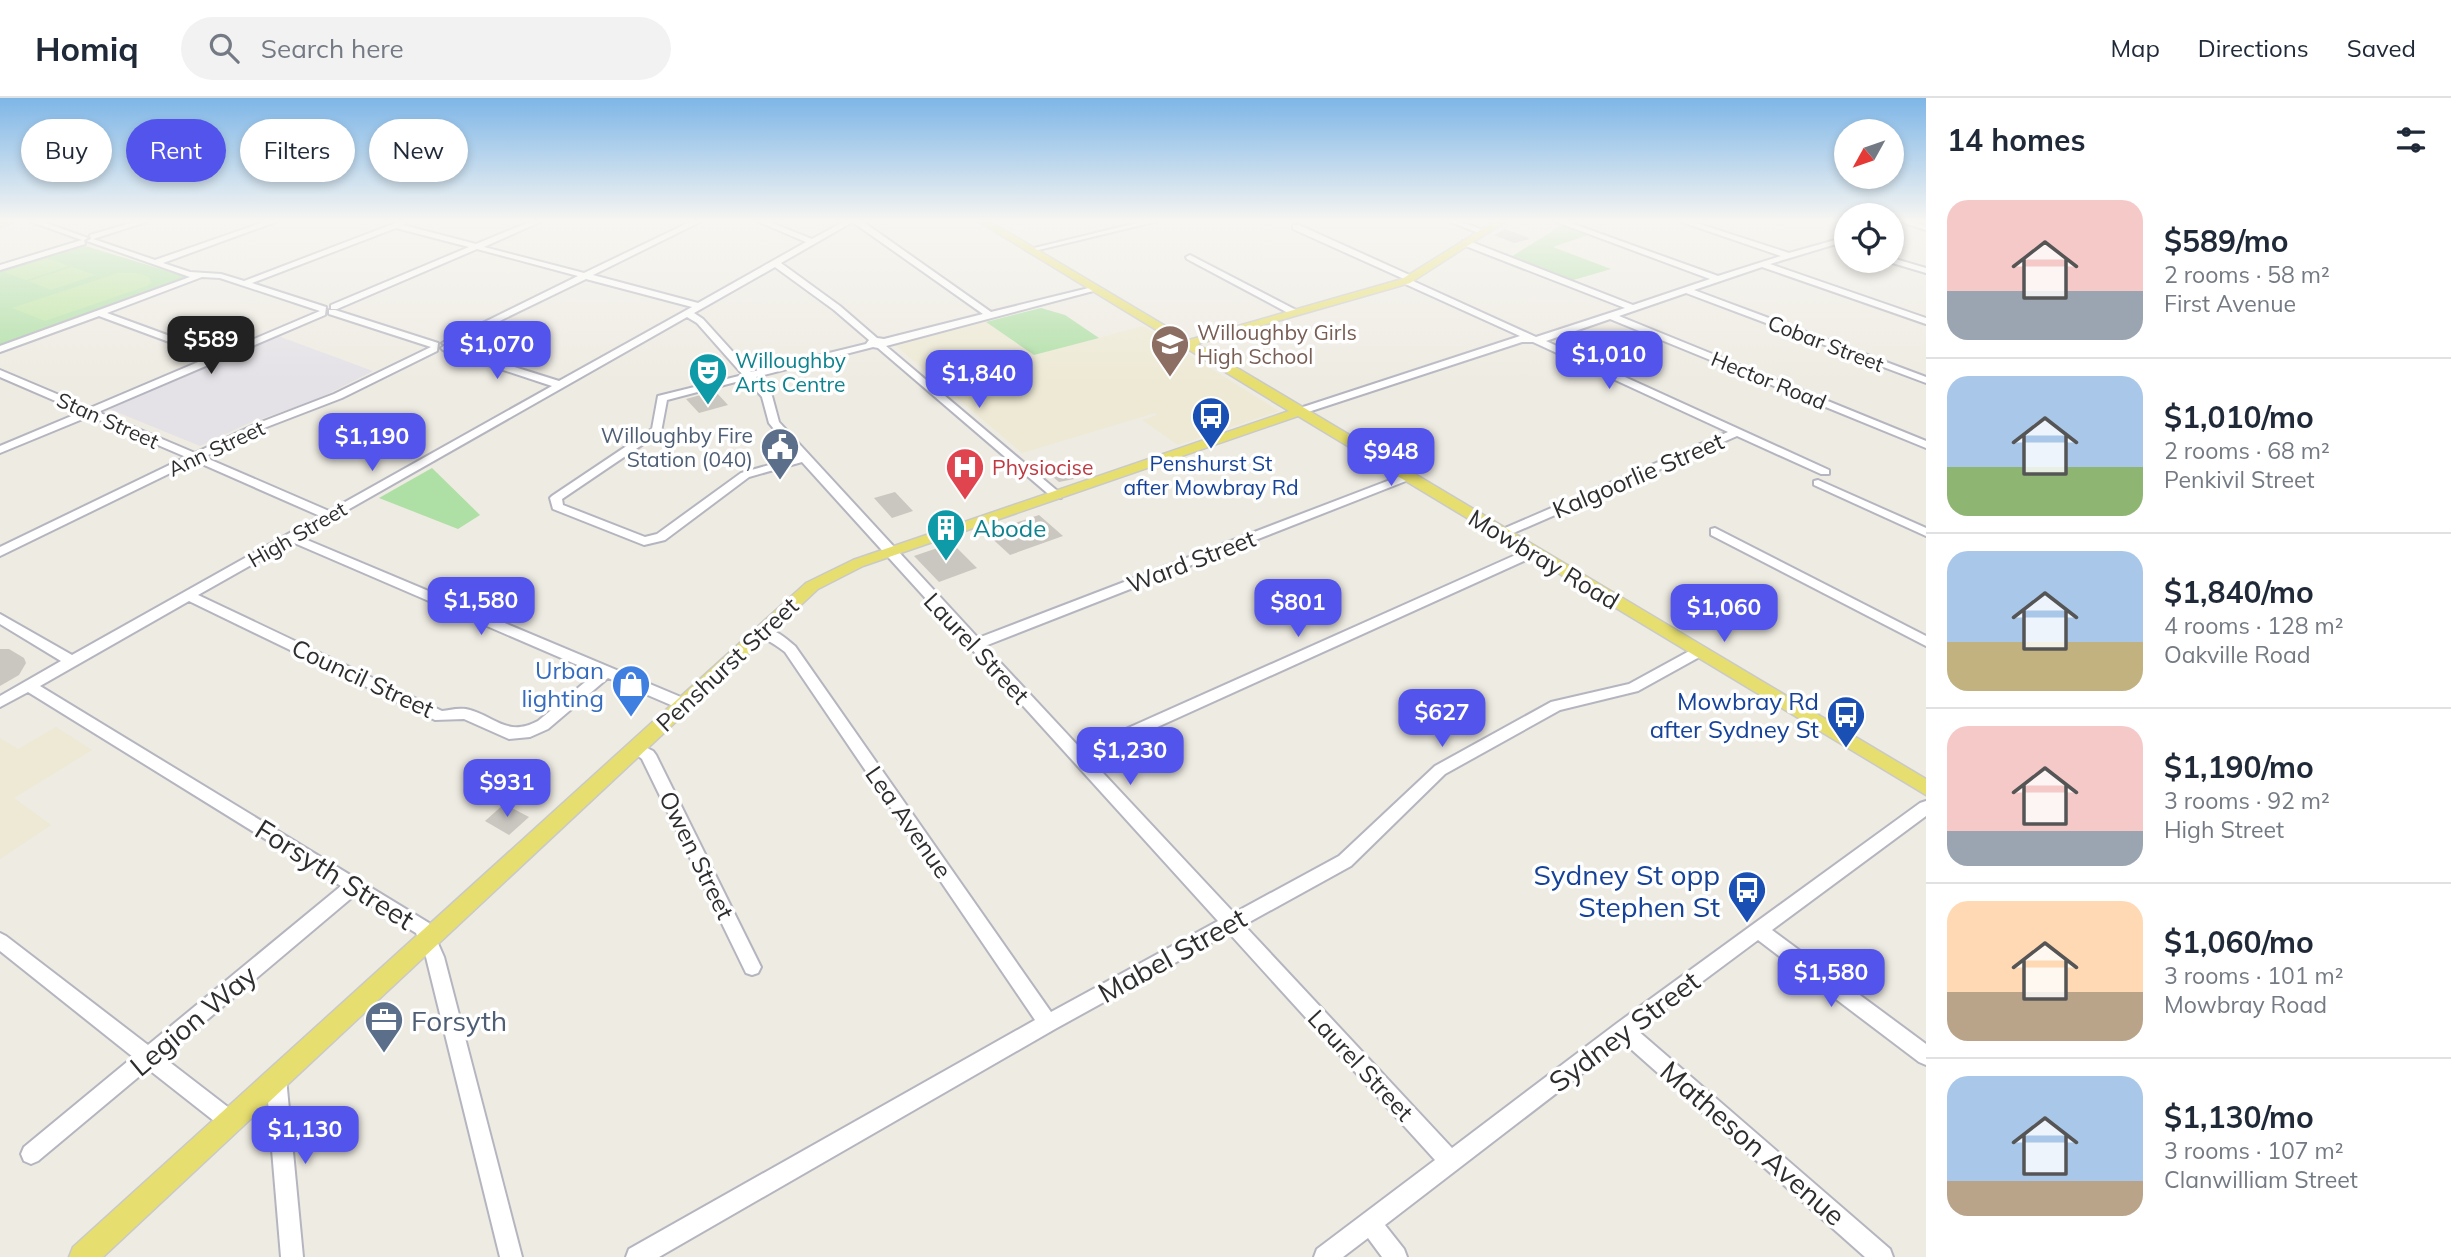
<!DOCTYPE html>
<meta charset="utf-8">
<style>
body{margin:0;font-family:Mulish,sans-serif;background:#f2f2f3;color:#1f2937;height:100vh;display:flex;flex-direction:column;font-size:26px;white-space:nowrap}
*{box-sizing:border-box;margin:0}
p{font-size:23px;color:#747a83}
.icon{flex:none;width:38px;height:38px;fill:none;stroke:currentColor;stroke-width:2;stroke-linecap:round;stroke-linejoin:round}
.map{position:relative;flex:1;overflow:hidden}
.panel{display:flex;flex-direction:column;background:#fff;width:525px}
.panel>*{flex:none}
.hud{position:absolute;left:21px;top:21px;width:665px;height:63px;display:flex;gap:14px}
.needle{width:46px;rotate:230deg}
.controls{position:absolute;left:1834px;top:21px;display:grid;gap:14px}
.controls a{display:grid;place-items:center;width:70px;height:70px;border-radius:50%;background:#fff;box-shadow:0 4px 10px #0003;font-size:35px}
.price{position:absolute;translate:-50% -60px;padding:0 16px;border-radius:14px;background:#5254eb;color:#fff;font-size:23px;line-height:46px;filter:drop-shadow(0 2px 4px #0008)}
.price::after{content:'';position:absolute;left:50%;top:42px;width:21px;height:16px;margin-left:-10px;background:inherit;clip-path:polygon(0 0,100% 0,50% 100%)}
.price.on{background:#222;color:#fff}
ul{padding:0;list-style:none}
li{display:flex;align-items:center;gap:21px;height:175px;padding:0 21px}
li+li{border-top:2px solid #e0e1e3}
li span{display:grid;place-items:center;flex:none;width:196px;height:140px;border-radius:21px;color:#555}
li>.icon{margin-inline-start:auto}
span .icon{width:84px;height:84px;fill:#fffc;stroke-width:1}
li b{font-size:30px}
h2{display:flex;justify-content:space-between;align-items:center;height:84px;padding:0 21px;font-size:30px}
.chip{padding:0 24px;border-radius:32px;background:#fff;box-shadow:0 4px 10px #0003;font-size:24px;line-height:63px}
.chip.on{background:#5254eb;color:#fff}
header{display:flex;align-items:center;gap:42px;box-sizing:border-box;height:98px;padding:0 35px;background:#fff;border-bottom:2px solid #e0e1e3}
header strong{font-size:33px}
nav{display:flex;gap:38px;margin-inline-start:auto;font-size:24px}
.search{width:490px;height:63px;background:#f2f2f3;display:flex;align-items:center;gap:18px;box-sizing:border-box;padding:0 24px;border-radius:38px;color:#747a83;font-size:26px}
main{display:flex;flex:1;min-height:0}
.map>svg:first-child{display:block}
.industrial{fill:#e4e1e7}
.education{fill:#ede9d4}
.green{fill:#aedfa4}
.pitch{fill:#bce5a1}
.building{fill:#cac7c1}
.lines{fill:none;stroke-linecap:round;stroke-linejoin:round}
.minor-casing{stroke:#b5b5c0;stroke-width:4}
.major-casing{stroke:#c9c9c9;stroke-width:3}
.minor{fill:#fff;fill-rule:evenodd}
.major{fill:#e6de6f;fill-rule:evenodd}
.labels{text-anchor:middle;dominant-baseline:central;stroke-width:7;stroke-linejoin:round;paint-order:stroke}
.far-education-label{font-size:21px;fill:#785e54;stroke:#fff;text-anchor:start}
.far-street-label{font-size:21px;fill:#2e2e2e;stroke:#fff}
.far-culture-label{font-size:21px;fill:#0d838f;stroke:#fff;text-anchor:start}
.far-service-label{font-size:21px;fill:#4e5e75;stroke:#fff;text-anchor:end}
.far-transit-label{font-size:21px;fill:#164399;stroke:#fff}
.far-health-label{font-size:21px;fill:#be3a42;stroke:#fff;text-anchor:start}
.street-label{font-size:24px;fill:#2e2e2e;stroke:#fff}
.culture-label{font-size:24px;fill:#0d838f;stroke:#fff;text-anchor:start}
.shop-label{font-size:24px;fill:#366cbe;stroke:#fff;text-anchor:end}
.transit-label{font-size:24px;fill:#164399;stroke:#fff;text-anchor:end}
.near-street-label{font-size:28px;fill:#2e2e2e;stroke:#fff}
.near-transit-label{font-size:28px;fill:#164399;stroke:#fff;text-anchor:end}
.near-service-label{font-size:28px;fill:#4e5e75;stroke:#fff;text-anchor:start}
</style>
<header>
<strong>Homiq</strong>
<div class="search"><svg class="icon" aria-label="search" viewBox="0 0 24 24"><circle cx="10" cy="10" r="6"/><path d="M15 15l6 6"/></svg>Search here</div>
<nav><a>Map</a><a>Directions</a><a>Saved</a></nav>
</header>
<main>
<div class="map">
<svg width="1926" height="1159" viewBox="0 0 1926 1159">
<rect width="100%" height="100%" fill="#eeebe2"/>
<!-- industrial -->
<polygon class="industrial" points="278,238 373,273 318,301 247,326 200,348 107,310"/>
<!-- education -->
<g class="education">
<polygon points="986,224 1034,257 1143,228 1279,313 1178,347 1142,322 1157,317 1155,315 1022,355 895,247"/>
<polygon points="56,629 92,652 14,700 51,727 0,761 0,640 18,651"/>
</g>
<!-- green -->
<g class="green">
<polygon points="1562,127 1588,137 1553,149 1611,171 1570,183 1511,159"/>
<polygon points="79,146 187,179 0,247 0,172"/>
<polygon points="1041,210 1065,217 1099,240 1034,257 986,224"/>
<polygon points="432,370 480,417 458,431 379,400"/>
</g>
<!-- pitch -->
<g class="pitch">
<polygon points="47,160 69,168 26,182 4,174"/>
<polygon points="72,169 95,177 51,192 29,183"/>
<polygon points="118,175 136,175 149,179 151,185 147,188 45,223 12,210"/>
</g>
<!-- building -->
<g class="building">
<polygon points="1505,131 1527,139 1530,141 1514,145 1494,137"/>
<polygon points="715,293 728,307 699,315 686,301"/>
<polygon points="1054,364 1074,381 1059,384 1041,369"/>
<polygon points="895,394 913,413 892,420 874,400"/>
<polygon points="1039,417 1063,438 1010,457 986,435"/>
<polygon points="952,445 977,470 939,484 914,458"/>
<polygon points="0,551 9,551 24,560 26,565 19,577 0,588"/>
<polygon points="504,706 529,719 509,737 485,723"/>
</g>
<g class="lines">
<!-- minor casing -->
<g class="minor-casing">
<g id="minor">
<polygon points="29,123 40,123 88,140 84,142 85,146 0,172 0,167 82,142"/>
<path d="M138,123H149L93,141L155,162L267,123H278L163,165L190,174L221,176L244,183L401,123L405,125L403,127L476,146L532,123H542L484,149L584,175L692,123H702L593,177L698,205L806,144L757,123H767L812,141L845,123H862L991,214L1097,188V192L886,248L1061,396V400H1053L878,250L873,249L756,279L772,298L779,324L978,540L1403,377H1411V381L985,548L1081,651L1529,451H1537L1539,454L1537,457L1089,660L1234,815L1339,758L1435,668L1551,604L1629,586L1693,551H1703L1705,554L1703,557L1638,593L1560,612L1445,676L1351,768L1244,827L1452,1050L1616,926L1920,705L1926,703V718L1772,832L1926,946V967L1919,964L1758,842L1637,932L1890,1151L1893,1159H1865L1623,944L1385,1127L1404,1151L1407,1159H1382L1368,1140L1343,1159H1314L1317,1151L1435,1062L1229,835L1055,931L659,1159H626L629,1151L1035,922L785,554C776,546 763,541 755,533L757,530C772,528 784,539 795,548L1051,914L1218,823L802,364L749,379L665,442L644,447L553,411L550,400L552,398L652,331L658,298L743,277L697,225L687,219L300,439L688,602L690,606L688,610H678L608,580L548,631L530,639L509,641L464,621L435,622L189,503L40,588L429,825L444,859L522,1159H500L426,859L416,835L355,797L163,959L237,1016L240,1023L237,1030L230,1033L223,1030L148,971L38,1063L31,1066L24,1063L21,1056L24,1049L133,959L0,853V835L6,838L148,947L341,788L28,594L0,609V598L61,563L0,526V516L72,557L320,418L195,363L0,458V449L186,359L90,318L0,355V348L81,314L0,279V272L90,310L210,259L99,218L0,254V248L190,179L87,143L91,141L90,137ZM854,123V125L983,216L884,241L877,240L840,208L781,165ZM396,130L469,149L331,207V211H337L477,151L578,178L442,245L445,247L441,250L443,252L552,288L329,413L204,359L264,330L342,300L437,253L438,245L335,212H329V216L431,249L334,296L256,326L195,355L98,314L325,217L326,209L252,185ZM775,169L834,212L869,242L866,246L751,274L703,221L694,215ZM202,179L220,180L320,213L219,256L107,215ZM586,181L692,209L559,283L448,248ZM747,281L762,299L769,325L797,359L741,375L657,436L645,439L563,407L562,401L661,334L667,302ZM292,444L596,575L538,623C508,639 497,620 470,612C461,609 450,612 442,613L198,497Z"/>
<polygon points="1145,123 1158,123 1030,154 1026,152"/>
<polygon points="1448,123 1459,123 1488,134 1481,136"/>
<polygon points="1554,123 1565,123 1718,178 1781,158 1679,123 1690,123 1789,155 1846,139 1846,143 1770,166 1926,220 1926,226 1762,169 1694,192 1926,279 1926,285 1686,195 1619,218 1926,343 1926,350 1610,221 1546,243 1829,372 1829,376 1821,376 1737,338 1502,440 1496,436 1498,433 1728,334 1533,244 1522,244 1302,316 1294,316 1294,312 1520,238 1403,185 1404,181 1293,131 1293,127 1299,127 1414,179 1413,183 1536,239 1625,210 1463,147 1463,143 1469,143 1633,207 1710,181"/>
<polygon points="1898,123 1910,123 1926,128 1926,132"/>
<polygon points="1190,157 1298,213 1299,215 1292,217 1187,161 1186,159"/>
<polygon points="1892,160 1926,170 1926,175 1889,164"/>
<polygon points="1818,382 1926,430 1926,438 1814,387 1814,383"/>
<polygon points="1715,430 1926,538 1926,548 1711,437 1711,431"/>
<polygon points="637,645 653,653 656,657 758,863 761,869 758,875 752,877 746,875 642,661 629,650 632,646"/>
<polygon points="276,971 283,973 286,980 303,1159 281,1159 266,980 269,973"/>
</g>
</g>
<!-- major casing -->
<g class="major-casing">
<g id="major">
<polygon points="0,123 16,123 0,129"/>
<polygon points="978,123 989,123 1189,242 1402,181 1495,123 1506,123 1410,185 1197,246 1926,681 1926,697 1298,318 863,468 818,491 103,1159 69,1159 73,1149 806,485 853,462 1289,313"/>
</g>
</g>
<!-- minor -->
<use href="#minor" class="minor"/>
<!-- major -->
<use href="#major" class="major"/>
</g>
<!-- sky -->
<linearGradient id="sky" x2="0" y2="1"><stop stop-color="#7eb6e7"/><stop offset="0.43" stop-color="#f7f6f2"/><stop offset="1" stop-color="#f7f6f2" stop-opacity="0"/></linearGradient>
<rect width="1926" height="285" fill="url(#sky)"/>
<!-- icons -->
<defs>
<g id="school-pin" transform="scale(2.0125)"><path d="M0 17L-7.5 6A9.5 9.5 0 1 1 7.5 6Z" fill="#8d6e63" stroke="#fff"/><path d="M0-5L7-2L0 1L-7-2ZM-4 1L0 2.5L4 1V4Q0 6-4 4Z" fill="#fff"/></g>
<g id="theatre-pin" transform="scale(2.0125)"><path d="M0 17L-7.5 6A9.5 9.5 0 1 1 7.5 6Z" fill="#0f9aa8" stroke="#fff"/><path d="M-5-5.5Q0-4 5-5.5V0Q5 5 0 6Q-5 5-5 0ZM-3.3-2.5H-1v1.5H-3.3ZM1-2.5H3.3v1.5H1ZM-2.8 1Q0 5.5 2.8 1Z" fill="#fff"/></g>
<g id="bus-pin" transform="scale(2.0125)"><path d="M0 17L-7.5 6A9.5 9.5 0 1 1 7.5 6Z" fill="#1a4fb4" stroke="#fff"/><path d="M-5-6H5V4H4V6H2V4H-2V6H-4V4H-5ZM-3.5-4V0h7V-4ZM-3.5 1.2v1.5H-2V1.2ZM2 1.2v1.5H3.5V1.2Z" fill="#fff"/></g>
<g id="civic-pin" transform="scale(2.0125)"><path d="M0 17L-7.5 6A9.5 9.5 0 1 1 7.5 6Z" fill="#5c6f8a" stroke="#fff"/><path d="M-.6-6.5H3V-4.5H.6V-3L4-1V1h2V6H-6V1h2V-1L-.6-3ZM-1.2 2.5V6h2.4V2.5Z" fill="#fff"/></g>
<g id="hospital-pin" transform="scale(2.0125)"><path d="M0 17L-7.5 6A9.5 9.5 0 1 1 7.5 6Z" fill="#e0444e" stroke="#fff"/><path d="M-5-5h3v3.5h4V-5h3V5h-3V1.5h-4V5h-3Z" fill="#fff"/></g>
<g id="building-pin" transform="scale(2.0125)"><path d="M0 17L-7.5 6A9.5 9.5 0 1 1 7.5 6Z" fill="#0f9aa8" stroke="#fff"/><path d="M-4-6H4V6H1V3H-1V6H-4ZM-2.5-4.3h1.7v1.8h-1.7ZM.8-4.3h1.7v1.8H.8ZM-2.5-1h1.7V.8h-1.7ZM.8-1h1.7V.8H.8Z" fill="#fff"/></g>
<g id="shop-pin" transform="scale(2.0125)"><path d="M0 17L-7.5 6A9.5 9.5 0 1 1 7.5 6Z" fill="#3f7fe0" stroke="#fff"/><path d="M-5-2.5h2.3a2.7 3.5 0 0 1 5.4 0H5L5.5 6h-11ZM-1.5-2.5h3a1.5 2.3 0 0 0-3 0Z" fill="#fff"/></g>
<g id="office-pin" transform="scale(2.0125)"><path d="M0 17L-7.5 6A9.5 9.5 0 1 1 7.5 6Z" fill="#5c6f8a" stroke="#fff"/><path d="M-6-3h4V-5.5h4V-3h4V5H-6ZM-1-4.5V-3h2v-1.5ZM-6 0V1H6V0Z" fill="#fff"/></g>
</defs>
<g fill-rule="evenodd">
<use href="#school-pin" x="1170" y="246"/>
<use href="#theatre-pin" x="708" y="274"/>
<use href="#bus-pin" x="1211" y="318"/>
<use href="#civic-pin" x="780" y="349"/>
<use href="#hospital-pin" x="965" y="369"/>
<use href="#building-pin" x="946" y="430"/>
<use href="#shop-pin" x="631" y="586"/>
<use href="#bus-pin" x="1846" y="617"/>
<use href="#bus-pin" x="1747" y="792"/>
<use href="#office-pin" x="384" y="922"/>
</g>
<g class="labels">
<!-- far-education labels -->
<g class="far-education-label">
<text x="1197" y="234">Willoughby Girls<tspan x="1197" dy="24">High School</tspan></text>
</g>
<!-- far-street labels -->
<g class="far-street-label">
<text transform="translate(1826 245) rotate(21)">Cobar Street</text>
<text transform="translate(1769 282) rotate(22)">Hector Road</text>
<text transform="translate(108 322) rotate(24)">Stan Street</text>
<text transform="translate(216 350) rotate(-25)">Ann Street</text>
<text transform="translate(297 436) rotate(-30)">High Street</text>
</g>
<!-- far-culture labels -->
<g class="far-culture-label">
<text x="735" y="262">Willoughby<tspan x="735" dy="24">Arts Centre</tspan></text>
</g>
<!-- far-service labels -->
<g class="far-service-label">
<text x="753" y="337">Willoughby Fire<tspan x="753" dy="24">Station (040)</tspan></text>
</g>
<!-- far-transit labels -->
<g class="far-transit-label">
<text x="1211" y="365">Penshurst St<tspan x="1211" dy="24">after Mowbray Rd</tspan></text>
</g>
<!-- far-health labels -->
<g class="far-health-label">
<text x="992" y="369">Physiocise</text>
</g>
<!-- street labels -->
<g class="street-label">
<text transform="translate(1638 377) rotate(-23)">Kalgoorlie Street</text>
<text transform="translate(1544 461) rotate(31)">Mowbray Road</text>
<text transform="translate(1191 463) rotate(-21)">Ward Street</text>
<text transform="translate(977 550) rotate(47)">Laurel Street</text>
<text transform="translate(727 566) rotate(-43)">Penshurst Street</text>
<text transform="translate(363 580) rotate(25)">Council Street</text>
<text transform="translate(909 724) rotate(55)">Lea Avenue</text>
<text transform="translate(697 757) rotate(64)">Owen Street</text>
<text transform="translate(1361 967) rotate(47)">Laurel Street</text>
</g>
<!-- culture labels -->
<g class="culture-label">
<text x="973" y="430">Abode</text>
</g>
<!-- shop labels -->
<g class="shop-label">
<text x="604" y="572">Urban<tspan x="604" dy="28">lighting</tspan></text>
</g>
<!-- transit labels -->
<g class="transit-label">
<text x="1819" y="603">Mowbray Rd<tspan x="1819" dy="28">after Sydney St</tspan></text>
</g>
<!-- near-street labels -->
<g class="near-street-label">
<text transform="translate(335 776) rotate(32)">Forsyth Street</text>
<text transform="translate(1172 857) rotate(-29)">Mabel Street</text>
<text transform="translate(193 922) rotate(-40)">Legion Way</text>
<text transform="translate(1624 933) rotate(-37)">Sydney Street</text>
<text transform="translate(1753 1045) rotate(41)">Matheson Avenue</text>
</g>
<!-- near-transit labels -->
<g class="near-transit-label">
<text x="1720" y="776">Sydney St opp<tspan x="1720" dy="32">Stephen St</tspan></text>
</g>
<!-- near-service labels -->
<g class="near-service-label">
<text x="411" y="922">Forsyth</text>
</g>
</g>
</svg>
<div class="controls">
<a><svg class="needle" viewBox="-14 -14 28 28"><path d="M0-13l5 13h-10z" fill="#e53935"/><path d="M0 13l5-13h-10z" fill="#747a83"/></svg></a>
<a><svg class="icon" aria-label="locate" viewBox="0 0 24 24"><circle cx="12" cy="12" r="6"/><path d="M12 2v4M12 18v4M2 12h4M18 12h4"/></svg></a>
</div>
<b class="price on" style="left:211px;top:278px">$589</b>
<b class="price" style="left:497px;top:283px">$1,070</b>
<b class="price" style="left:1609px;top:293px">$1,010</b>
<b class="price" style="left:979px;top:312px">$1,840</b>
<b class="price" style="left:372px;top:375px">$1,190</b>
<b class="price" style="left:1391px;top:390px">$948</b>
<b class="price" style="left:481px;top:539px">$1,580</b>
<b class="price" style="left:1298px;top:541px">$801</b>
<b class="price" style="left:1724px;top:546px">$1,060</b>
<b class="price" style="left:1442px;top:651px">$627</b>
<b class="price" style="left:1130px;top:689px">$1,230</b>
<b class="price" style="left:507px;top:721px">$931</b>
<b class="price" style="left:1831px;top:911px">$1,580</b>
<b class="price" style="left:305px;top:1068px">$1,130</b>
<div class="hud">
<a class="chip">Buy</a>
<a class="chip on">Rent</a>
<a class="chip">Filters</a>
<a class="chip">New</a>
</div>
</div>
<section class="panel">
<h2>14 homes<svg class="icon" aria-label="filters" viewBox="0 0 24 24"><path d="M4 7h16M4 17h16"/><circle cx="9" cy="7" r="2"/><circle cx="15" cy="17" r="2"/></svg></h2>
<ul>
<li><span style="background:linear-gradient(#f6c9c9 65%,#9aa5b1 0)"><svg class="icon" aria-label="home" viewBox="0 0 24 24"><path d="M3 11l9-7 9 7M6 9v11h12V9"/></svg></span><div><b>$589/mo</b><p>2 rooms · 58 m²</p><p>First Avenue</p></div></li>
<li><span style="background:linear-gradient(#a9c7e8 65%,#8fb573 0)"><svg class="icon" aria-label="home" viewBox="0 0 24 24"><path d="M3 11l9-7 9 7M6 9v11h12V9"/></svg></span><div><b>$1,010/mo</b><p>2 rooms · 68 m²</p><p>Penkivil Street</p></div></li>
<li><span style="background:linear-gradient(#a9c7e8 65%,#c2b280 0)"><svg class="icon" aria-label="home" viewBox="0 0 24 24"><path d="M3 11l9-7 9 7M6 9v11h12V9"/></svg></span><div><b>$1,840/mo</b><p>4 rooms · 128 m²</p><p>Oakville Road</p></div></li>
<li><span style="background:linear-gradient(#f6c9c9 75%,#9aa5b1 0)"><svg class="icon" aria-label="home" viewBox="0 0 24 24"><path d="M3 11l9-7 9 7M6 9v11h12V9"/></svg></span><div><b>$1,190/mo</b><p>3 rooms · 92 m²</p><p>High Street</p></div></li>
<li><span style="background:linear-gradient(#ffd9b3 65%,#b9a48a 0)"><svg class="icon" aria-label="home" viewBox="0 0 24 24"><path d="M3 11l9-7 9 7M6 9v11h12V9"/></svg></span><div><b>$1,060/mo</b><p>3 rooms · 101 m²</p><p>Mowbray Road</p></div></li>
<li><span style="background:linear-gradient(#a9c7e8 75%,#b9a48a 0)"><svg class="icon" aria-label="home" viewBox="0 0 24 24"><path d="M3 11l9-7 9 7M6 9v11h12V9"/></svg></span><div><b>$1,130/mo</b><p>3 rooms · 107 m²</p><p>Clanwilliam Street</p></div></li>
</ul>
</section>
</main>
